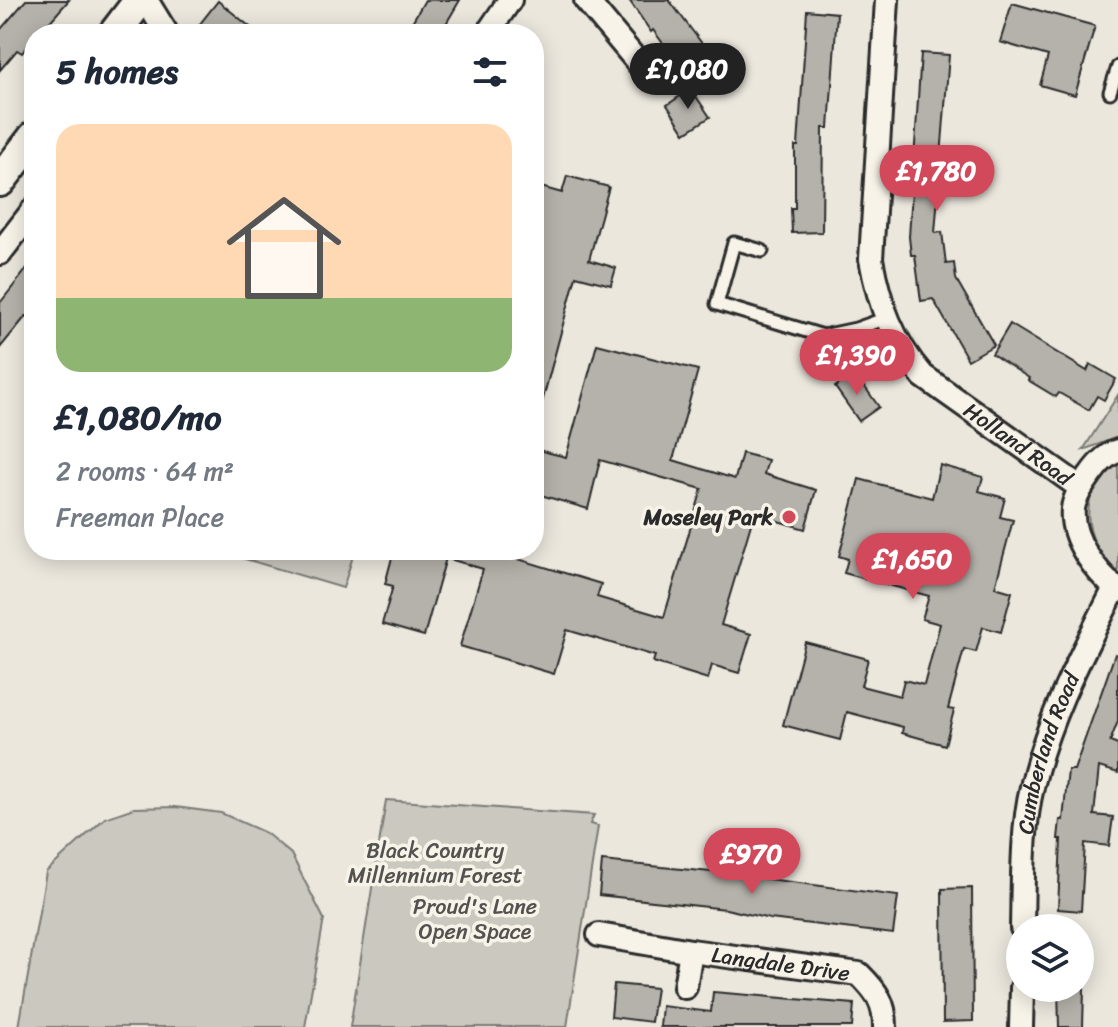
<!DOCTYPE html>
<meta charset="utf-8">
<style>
body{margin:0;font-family:Sriracha,sans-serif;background:#f6f6f7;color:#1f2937;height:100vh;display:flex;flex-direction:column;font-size:30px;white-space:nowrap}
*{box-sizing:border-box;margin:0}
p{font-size:26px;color:#747a83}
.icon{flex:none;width:44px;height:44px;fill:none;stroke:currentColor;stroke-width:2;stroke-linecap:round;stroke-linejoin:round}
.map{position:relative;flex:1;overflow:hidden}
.drawer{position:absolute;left:24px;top:24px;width:520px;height:536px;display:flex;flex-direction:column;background:#fff;border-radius:32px;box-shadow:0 4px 20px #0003}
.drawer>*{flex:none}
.controls{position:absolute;left:1006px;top:914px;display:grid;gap:16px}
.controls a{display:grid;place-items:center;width:88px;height:88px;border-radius:50%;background:#fff;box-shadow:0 4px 20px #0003;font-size:40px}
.price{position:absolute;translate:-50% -68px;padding:0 18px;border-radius:28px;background:#d1495b;color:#fff;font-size:26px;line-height:52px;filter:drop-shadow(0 2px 4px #0008)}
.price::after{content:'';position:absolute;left:50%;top:48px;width:24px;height:18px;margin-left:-12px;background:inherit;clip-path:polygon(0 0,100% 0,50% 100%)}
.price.active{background:#222;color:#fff}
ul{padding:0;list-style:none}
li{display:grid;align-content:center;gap:16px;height:424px;padding:0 32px}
li span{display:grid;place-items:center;height:248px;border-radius:24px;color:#555}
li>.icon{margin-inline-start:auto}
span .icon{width:144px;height:144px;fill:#fffc;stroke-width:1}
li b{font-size:34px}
h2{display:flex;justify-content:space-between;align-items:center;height:96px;padding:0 32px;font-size:34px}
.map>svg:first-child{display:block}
.green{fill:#cbc8bf;stroke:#7b7a75;stroke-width:2}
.building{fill:#b5b2ab;stroke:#2b2b2b;stroke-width:2}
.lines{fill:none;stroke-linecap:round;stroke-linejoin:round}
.lane-casing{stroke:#2b2b2b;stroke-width:17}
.street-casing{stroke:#2b2b2b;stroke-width:28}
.secondary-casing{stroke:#2b2b2b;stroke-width:36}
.lane{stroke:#f7f3e8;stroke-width:11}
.street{stroke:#f7f3e8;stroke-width:22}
.secondary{stroke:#f7f3e8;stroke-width:30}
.poi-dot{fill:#d1495b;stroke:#f7f3e8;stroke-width:3}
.labels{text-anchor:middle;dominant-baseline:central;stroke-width:7;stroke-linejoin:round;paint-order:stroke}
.street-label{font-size:22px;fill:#2b2b2b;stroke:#f7f3e8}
.poi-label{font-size:22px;font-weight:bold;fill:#2b2b2b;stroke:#f7f3e8;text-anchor:end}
.park-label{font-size:22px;fill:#535250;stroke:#f7f3e8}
</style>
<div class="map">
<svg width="1118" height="1027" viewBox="0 0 1118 1027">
<rect width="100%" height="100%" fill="#ebe7dd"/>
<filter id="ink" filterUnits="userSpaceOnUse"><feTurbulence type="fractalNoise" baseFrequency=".0125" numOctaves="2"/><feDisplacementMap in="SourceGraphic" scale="16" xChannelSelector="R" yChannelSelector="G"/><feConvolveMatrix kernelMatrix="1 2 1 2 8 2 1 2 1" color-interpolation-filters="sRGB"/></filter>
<g filter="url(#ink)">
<!-- green -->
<g class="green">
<polygon points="1118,395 1118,437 1083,450"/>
<path d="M1118,463V573C1082,543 1075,490 1118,463Z"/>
<polygon points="226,550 355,550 343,588 225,553"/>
<polygon points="386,800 594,815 590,824 598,826 567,1027 350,1027"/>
<polygon points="175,807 221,813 266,833 291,854 324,919 305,1027 19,1027 46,872 105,818 134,808"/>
</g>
<!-- building -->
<g class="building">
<polygon points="26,0 69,0 47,25 38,34 34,34 34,39 22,53 17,50 0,70 0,30"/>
<polygon points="425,0 460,0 440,34 405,34"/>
<polygon points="629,0 669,0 716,62 691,81 653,30 651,32"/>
<polygon points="218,1 259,34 192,34"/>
<polygon points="1012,3 1095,26 1075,95 1040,85 1048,56 1000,42"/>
<polygon points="807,10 837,13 829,128 823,128 822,232 792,233 791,208 795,208 795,146 798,146"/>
<polygon points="921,53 949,55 935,233 942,232 946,264 954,263 956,279 994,345 968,360 933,299 921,301 915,255 911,255 909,237"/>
<polygon points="691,89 710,117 685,133 667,105"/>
<polygon points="567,176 609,187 589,260 616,268 611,285 576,276 540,410 534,409 534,185 562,193"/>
<polygon points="34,260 34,322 26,316 0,348 0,303"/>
<polygon points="1010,324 1087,371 1090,364 1116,379 1104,400 1097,396 1089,410 1059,393 1056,397 1028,380 1029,378 992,354"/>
<polygon points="597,344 698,370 673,460 735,479 742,453 768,460 764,474 816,490 805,529 754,514 721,625 751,634 739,673 712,665 708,679 653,662 655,656 567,630 554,674 460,646 483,569 446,558 424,636 382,624 393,586 385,584 394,550 488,550 601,584 597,597 664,617 702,489 600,460 588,509 534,493 534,449 566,457"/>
<polygon points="855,373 879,407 859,421 835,387"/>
<polygon points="940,465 983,477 979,491 1005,498 1000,517 1013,520 995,587 1012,592 1001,632 983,627 976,652 964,649 948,709 954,710 945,745 902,733 903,727 847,712 840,740 783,725 805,642 868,659 861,686 900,696 904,680 924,685 940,624 922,619 929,596 844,573 848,559 839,556 859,479 932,498"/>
<polygon points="1115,654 1118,655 1118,721 1110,742 1118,745 1118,773 1099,767 1094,815 1113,817 1109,846 1085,843 1081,911 1058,909 1061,839 1058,839 1060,820 1063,820 1068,770 1074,770"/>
<polygon points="602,861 731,874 898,896 893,934 770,919 726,909 599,895"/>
<polygon points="972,888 973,1021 943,1022 942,889"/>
<polygon points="614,984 656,988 651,1022 611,1017"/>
<polygon points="1058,988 1084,988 1083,1027 1059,1027"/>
<polygon points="713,992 854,1004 852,1027 660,1027 662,1006 711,1012"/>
</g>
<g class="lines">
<!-- lane casing -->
<g class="lane-casing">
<g id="lane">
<polyline points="1110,92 1118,67"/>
<polyline points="762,251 734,243 717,304 823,336 856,329 887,318"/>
</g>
</g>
<!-- street casing -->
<g class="street-casing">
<g id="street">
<polyline points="146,0 167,34"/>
<polyline points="586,0 646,72"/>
<path id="s1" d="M887,0L871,259C879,304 893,342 923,376L1081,488"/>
<polyline points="487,34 510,0"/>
<polyline points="0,253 34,209"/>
<path d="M1118,451C1106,454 1097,465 1090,475C1083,485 1074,497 1073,509C1070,539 1096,572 1118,590"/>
<path id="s2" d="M1022,928C1023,886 1022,827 1032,787C1048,716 1083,652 1115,588"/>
<path id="s3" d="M599,935L691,951L859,974C876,991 885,1002 885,1027"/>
<polyline points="685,987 691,951"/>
<polyline points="1021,1027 1022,988"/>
</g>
</g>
<!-- secondary casing -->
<g class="secondary-casing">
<g id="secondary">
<polyline points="114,34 140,0"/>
<polyline points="0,181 34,137"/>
</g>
</g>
<!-- lane -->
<use href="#lane" class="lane"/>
<!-- street -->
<use href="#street" class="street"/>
<!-- secondary -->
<use href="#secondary" class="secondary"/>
</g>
</g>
<!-- markers -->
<circle class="poi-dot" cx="789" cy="517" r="8"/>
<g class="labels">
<!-- street labels -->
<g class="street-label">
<text stroke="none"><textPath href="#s1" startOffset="506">Holland Road</textPath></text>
<text stroke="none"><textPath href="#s2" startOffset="178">Cumberland Road</textPath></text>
<text stroke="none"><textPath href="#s3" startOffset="184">Langdale Drive</textPath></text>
</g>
<!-- poi labels -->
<g class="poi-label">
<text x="773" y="517">Moseley Park</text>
</g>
<!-- park labels -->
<g class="park-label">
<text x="435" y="850">Black Country<tspan x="435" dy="25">Millennium Forest</tspan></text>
<text x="475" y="906">Proud's Lane<tspan x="475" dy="25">Open Space</tspan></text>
</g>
</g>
</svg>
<div class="controls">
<a><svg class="icon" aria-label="layers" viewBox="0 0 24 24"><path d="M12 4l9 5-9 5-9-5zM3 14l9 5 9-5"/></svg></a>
</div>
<b class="price active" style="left:688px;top:111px">£1,080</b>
<b class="price" style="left:937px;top:213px">£1,780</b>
<b class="price" style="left:857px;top:397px">£1,390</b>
<b class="price" style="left:913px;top:601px">£1,650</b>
<b class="price" style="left:752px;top:896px">£970</b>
<section class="drawer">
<h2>5 homes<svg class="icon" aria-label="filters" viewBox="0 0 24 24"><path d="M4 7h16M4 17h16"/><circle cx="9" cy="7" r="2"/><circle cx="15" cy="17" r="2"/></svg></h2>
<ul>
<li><span style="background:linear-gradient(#ffd9b3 70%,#8fb573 0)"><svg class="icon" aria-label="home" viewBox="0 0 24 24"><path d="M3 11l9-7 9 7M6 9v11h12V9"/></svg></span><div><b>£1,080/mo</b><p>2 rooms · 64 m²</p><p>Freeman Place</p></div></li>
</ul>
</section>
</div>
